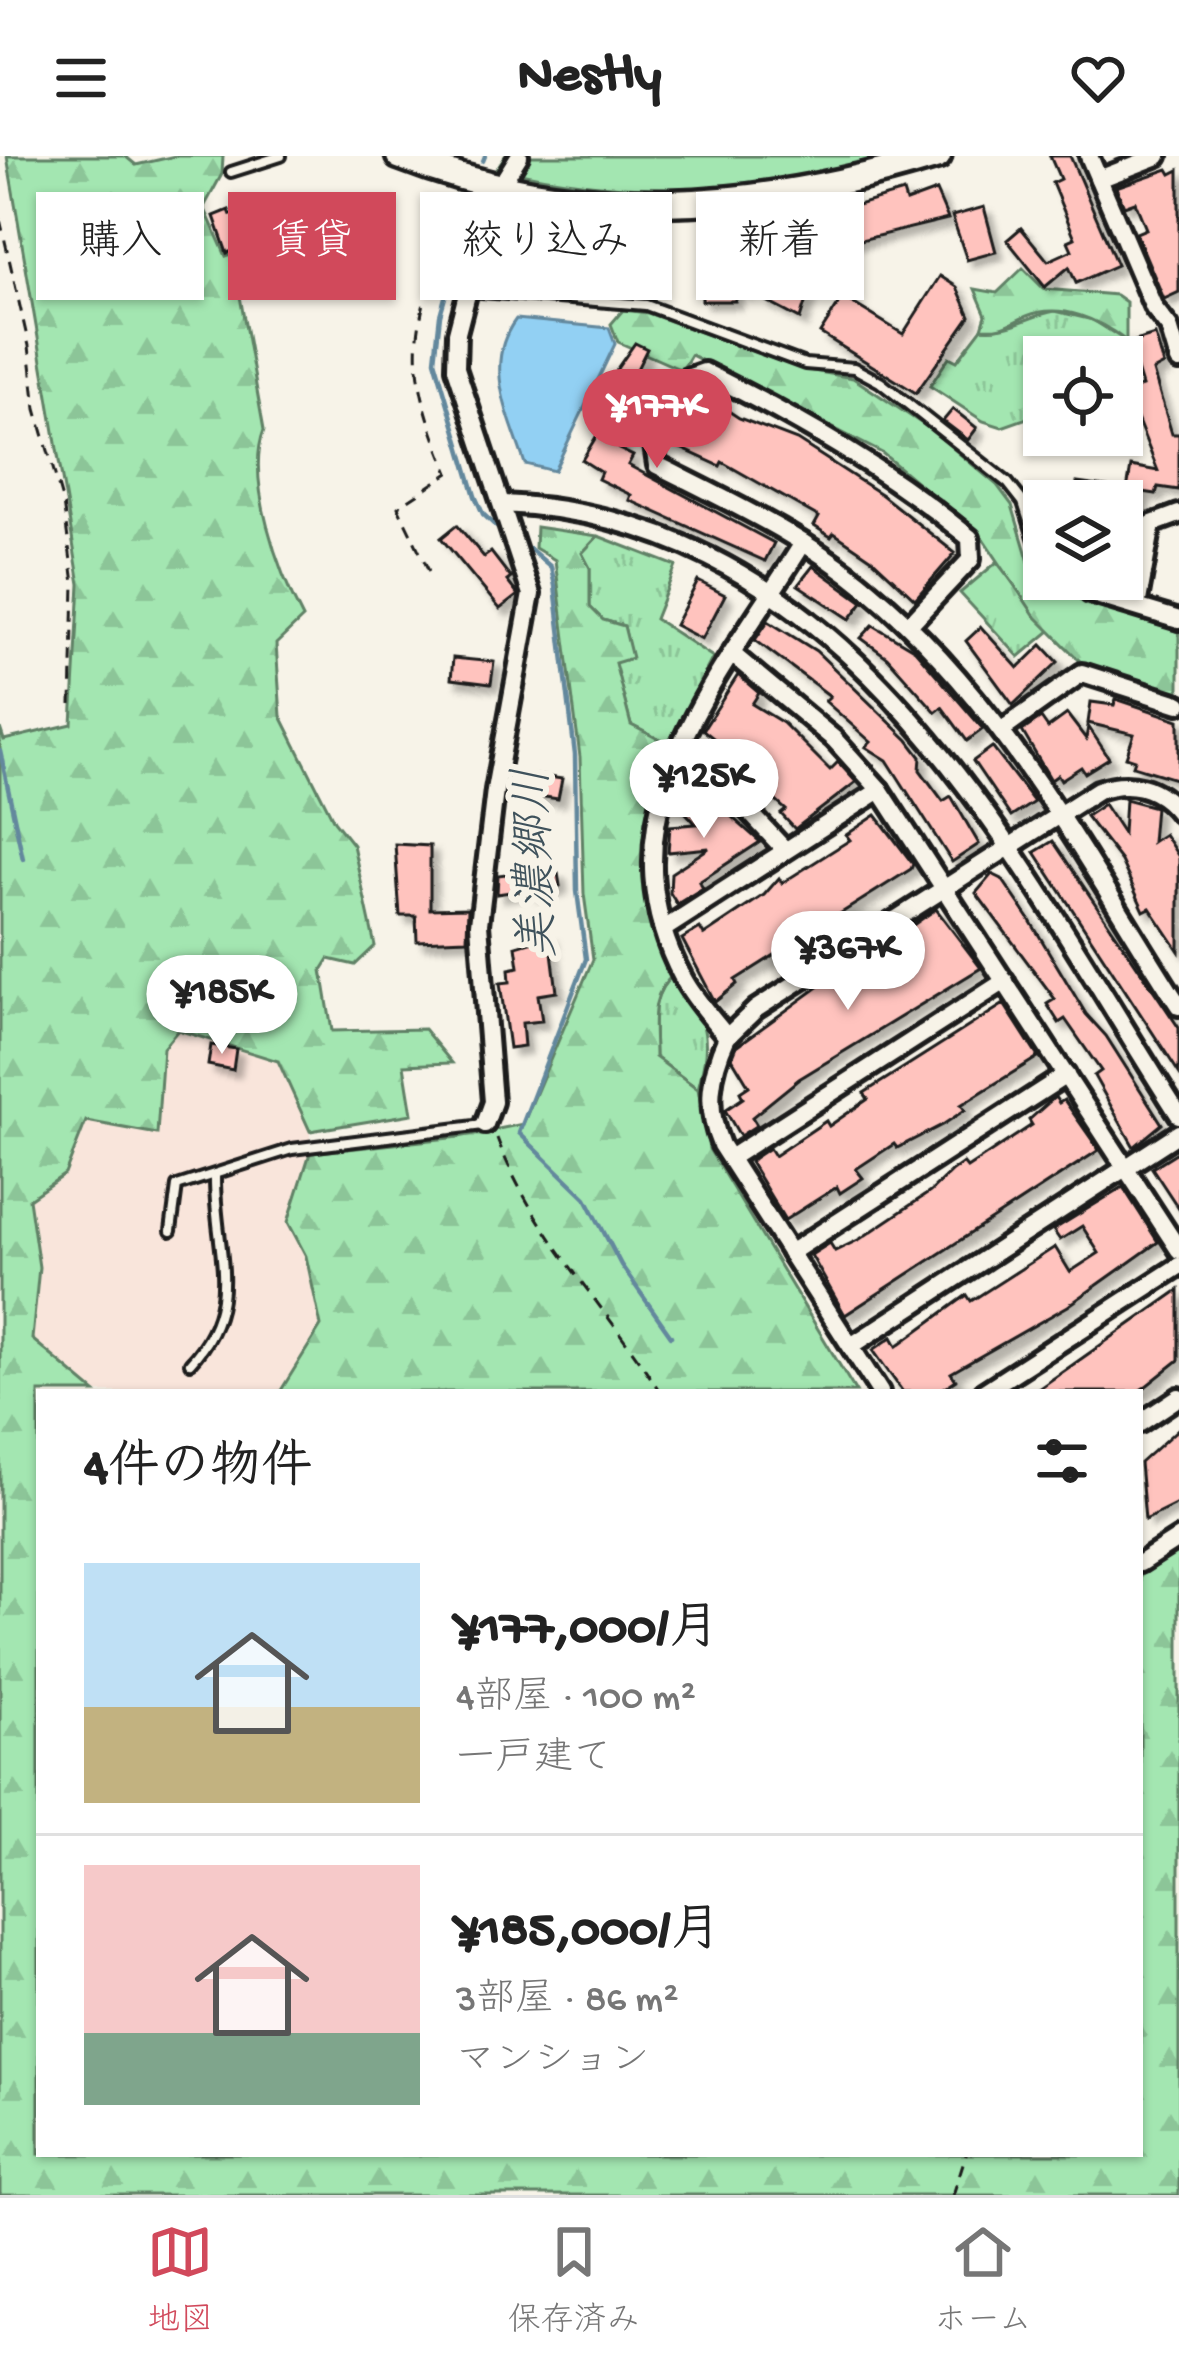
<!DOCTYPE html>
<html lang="ja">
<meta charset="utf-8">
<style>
body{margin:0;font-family:"Gochi Hand","Klee One",sans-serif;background:#f2f2f2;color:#222;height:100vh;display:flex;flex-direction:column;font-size:45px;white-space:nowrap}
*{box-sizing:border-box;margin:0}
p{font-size:39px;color:#767676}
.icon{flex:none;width:66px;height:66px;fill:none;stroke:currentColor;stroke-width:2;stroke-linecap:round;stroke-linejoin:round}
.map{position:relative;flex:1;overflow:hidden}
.sheet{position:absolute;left:36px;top:1233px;width:1107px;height:768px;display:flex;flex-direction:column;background:#fff;border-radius:0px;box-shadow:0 3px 9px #0004}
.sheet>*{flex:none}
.top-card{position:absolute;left:36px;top:36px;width:1107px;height:108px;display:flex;gap:24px}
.tools{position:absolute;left:1023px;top:180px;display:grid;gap:24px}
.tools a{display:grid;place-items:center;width:120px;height:120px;border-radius:0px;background:#fff;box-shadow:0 3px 9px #0004;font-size:60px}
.price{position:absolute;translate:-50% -102px;padding:0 27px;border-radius:42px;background:#fff;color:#222;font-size:39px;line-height:78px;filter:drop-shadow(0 3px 6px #0008)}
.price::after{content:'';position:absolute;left:50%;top:72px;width:36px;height:27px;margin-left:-18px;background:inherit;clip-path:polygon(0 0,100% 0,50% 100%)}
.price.on{background:#d1495b;color:#fff}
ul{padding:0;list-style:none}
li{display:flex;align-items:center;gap:36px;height:300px;padding:0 48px}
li+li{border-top:3px solid #e0e0e0}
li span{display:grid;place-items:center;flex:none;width:336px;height:240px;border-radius:0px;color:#555}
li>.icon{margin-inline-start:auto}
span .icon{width:144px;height:144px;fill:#fffc;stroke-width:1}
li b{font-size:51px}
h2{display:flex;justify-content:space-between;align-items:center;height:144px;padding:0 48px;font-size:51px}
.tag{padding:0 42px;border-radius:0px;background:#fff;box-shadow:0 3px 9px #0004;font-size:42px;line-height:108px}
.tag.on{background:#d1495b;color:#fff}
header{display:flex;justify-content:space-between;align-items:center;height:156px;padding:0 48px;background:#fff;font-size:54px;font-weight:700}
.tab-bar{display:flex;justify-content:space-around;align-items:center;height:168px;border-top:3px solid #e0e0e0;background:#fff;font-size:33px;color:#767676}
.tab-bar a{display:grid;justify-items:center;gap:6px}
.tab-bar .on{color:#d1495b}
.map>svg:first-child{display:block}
.built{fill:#f9e5db}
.grass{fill:url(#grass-tufts);stroke:#608166;stroke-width:3}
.forest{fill:url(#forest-firs);stroke:#608166;stroke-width:3}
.pitch{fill:#a3e6b1;stroke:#608166;stroke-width:3}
.water{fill:#92d0f3;stroke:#63889d;stroke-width:3}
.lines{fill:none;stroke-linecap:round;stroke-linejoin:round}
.stream{stroke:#63889d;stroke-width:4.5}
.building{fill:#ffc3be;stroke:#1c1c1c;stroke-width:3;filter:url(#shadow)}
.service-casing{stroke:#1c1c1c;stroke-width:16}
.minor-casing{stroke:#1c1c1c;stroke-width:26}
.secondary-casing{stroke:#1c1c1c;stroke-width:33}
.path{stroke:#1c1c1c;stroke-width:3;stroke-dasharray:12 9;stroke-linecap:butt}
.service{stroke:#f7f3e8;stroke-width:8}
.minor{stroke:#f7f3e8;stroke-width:16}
.secondary{stroke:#f7f3e8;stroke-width:24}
.labels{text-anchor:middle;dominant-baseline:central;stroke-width:12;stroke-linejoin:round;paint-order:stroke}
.water-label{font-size:48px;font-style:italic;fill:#3f525c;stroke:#f7f3e8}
</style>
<header><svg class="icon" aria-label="menu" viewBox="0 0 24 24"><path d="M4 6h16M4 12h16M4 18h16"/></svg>Nestly<svg class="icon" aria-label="heart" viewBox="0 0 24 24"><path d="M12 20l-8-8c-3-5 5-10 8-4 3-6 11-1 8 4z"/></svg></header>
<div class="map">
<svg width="1179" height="2039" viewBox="0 0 1179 2039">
<defs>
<pattern id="grass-tufts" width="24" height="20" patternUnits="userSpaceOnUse" patternTransform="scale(3)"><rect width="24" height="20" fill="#a3e6b1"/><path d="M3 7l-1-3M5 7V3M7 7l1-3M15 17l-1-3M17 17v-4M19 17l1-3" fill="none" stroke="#8cc598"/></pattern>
<pattern id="forest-firs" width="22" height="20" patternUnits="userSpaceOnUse" patternTransform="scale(3)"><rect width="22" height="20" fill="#a3e6b1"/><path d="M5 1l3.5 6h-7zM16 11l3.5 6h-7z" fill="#8cc598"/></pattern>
<filter id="shadow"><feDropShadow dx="7" dy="7" stdDeviation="3" flood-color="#0004"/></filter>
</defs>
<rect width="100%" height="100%" fill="#f7f3e8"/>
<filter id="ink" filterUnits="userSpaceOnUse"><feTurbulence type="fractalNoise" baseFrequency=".00833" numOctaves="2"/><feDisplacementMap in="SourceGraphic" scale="24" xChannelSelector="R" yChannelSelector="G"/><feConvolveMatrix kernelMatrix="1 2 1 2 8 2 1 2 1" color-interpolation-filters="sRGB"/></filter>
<g filter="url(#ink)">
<!-- built -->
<polygon class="built" points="178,874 278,905 310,975 310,997 288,1066 306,1100 321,1171 280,1236 95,1236 32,1183 39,1111 29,1043 65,1018 86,965 157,977 163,891"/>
<!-- grass -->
<g class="grass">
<path d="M1055,155L1093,164L1126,185L1122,224V201H1044V256L1002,271L983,265L930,230L949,201L957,205L982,172C1010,175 1028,160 1055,155Z"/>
<polygon points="598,380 676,410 655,463 713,501 668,588 631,569 614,506 631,502 624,470 603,464 590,451 590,412 582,397"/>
<polygon points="997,406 1050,475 1019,501 960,437"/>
<path d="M674,819C706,866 713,876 698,933L655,901C655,872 648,837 674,819Z"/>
</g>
<!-- forest -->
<g class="forest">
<path d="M7,0H125L136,9L175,0H223L222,18L204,51L226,100L269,84L280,111L236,118L264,274C245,324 279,417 303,462L276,488L281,560L334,665L353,689L375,790L355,809L329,803L322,814L332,875L424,873L452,907L404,909L412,958L310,975L278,905L178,874L163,892L157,978L86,965L65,1018L29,1043L39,1111L32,1183L95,1236H39V1998H1140V1420L1179,1394V2039H0V572L4,584L72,568L80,428Z"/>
<path d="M1023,112L1044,133L1116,139L1126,146V185C1100,164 1061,146 1027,160C1008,168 1004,174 982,172L986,159L975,133L997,137Z"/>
<polygon points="623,154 648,157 802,213 853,222 930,273 997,329 1012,349 1029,406 1044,424 1179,476 1179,538 1083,508 1035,460 982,381 882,297 691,199 682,214 618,186 611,168"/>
<path d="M536,371L598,380L582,397L590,412V451L603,464L624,470L632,502L615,507L631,569L668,588C632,662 643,746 674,819C648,837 655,871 655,901L698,933L709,993L856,1236H280L321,1170L306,1100L288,1066L310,997L459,981L523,968L593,803L584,738L580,601L555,404L535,392Z"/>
</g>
<!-- pitch -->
<path class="pitch" d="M505,0H895C762,38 632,44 497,12Z"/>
<!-- water -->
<path class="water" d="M516,163L609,172L615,188L554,315L525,308C509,259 482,208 516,163Z"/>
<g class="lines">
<!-- stream -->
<g class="stream">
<polyline points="483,5 485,0"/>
<polyline points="471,49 440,159 435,204 475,340 483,358 501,375"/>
<polyline points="530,393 551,411 555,430 575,599 577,735 586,803 519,977 586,1042 621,1109 671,1180"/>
<polyline points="0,595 23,703"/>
</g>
</g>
<!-- building -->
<g class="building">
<polygon points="1050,0 1070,0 1117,109 1076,127 1069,111 1045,131 1007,84 1021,72 1048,105 1072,94 1068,85 1075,82 1052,27 1060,23"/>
<polygon points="1168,13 1171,18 1179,14 1179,136 1164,143 1136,77 1146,73 1135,46 1124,50 1116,31"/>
<polygon points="936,35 948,63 836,90 826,58 903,36 906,46"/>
<polygon points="984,51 996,96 967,104 952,60"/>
<polygon points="229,54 231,59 245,54 256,87 227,97 214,60"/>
<polygon points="802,67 806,91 824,87 800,163 764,144 770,125 777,126 767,73"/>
<polygon points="703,71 747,74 747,135 735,129 735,145 702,145"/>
<polygon points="940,120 957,131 970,160 916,237 820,177 843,141 903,178"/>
<polygon points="1155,179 1164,209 1153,215 1172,278 1179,278 1179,334 1158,331 1156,338 1143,336 1129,425 1122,425 1122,345 1073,345 1077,327 1127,334 1131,310 1158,315 1126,235 1142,230 1129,187"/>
<polygon points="635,187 647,193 629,229 645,237 619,293 633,300 628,309 774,387 765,405 629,344 631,339 598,323 601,316 582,304 616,248 607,244 621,216 616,214"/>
<polygon points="705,231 722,240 718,248 739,262 797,284 882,339 955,397 915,443 872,403 834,377 831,381 814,370 819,361 722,306 720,310 670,287"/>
<polygon points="953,253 977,272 968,284 943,265"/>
<polygon points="457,369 484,401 491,396 511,422 507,425 518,439 500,453 441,382"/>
<polygon points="813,410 863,446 850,463 798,429"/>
<polygon points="698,425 725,439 702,483 675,469"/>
<polygon points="768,465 816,495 908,584 921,601 920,614 943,645 951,640 979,688 952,706 887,604 866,591 871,586 825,545 830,540 755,484"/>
<polygon points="873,469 915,494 983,573 967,585 942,551 936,556 887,501 861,482"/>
<polygon points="981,471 1018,512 1042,489 1058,506 1013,549 966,485"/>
<polygon points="453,502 494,506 491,528 451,523"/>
<polygon points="738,519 759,537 752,548 783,567 830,614 838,606 856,626 795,673 781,658 786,654 765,635 771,628 703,574"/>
<polygon points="1116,543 1179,564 1179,624 1133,610 1135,604 1126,601 1134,578 1088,567 1091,546 1114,549"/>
<polygon points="1067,558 1086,583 1088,570 1109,602 1085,617 1081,611 1061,624 1058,619 1051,624 1022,575 1041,562 1048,572"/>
<polygon points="992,591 1034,646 1011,661 973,605"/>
<polygon points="522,617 562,623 558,643 519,637"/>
<polygon points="689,623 760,686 699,726 703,732 677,748 670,737 671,717 709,692 668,696 670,670 696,668 675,645"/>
<polygon points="1125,643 1155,651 1152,686 1164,678 1179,701 1179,795 1150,752 1144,755 1121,705 1086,660 1104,648 1123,677"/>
<polygon points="876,659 913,708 911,713 735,824 737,828 715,846 682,783 700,772 704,779 764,739 779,722 782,727 850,684 846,679"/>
<polygon points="1053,685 1179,872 1179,917 1035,696"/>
<polygon points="395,688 430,690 430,753 468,752 467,783 417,785 416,760 400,760"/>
<polygon points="522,716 524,734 497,738 498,719"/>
<polygon points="558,717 560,730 532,738 529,721"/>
<polygon points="992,718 1002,723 1028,761 1086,858 1106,880 1162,968 1134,991 1094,920 1101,915 1065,863 1059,867 1047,848 1055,843 976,737"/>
<polygon points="936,753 981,812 799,923 752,961 757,969 740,980 725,954 743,942 740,936 749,930 732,902 737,890 828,824 840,817 843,821 910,780 906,774"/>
<polygon points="550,780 557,836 538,839 542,865 522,867 524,890 509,892 500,827 510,826 509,813 519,811 516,790"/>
<polygon points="1004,848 1038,901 961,949 965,954 944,968 897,992 894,988 856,1013 863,1022 840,1037 837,1031 785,1064 750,1006 754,1002 769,992 774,1000 826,965 829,970 868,943 864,937"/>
<polygon points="211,889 236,893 233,914 208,909"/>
<polygon points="1055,941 1059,947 1064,944 1099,994 845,1159 811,1099 830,1087 835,1095 860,1083 930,1036 952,1015 963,1007 967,1012 1032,969 1029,964"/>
<polygon points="1179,995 1179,1053 1152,1012"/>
<polygon points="1123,1031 1158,1086 1068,1150 951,1217 956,1224 938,1236 903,1236 873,1194 892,1181 897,1190 967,1139 971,1145 1055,1091 1070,1116 1099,1097 1082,1070 1060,1084 1053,1074"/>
<polygon points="1179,1134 1179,1204 1145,1231 1137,1236 1034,1236"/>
<polygon points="1179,1272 1179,1347 1145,1364 1140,1307"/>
</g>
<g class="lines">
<!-- service casing -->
<g class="service-casing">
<g id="service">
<polyline points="231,16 281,0"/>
<polyline points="469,135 646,149 805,208 854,212 880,226 1008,327 1023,346 1044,413"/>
<polyline points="1056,423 1090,437 1092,423"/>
<polyline points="171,1075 177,1030 292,993 483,969"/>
<path d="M190,1207C246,1146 214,1095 215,1020"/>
</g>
</g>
<!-- minor casing -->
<g class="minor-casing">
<g id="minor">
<polyline points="1089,0 1154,152 1169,171 1179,205"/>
<polyline points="1099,23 1158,0"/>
<path d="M504,348C855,365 1013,700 1179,959"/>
<path d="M803,387C720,522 595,656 683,822C694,843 712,862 727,881C710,918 705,951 721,989L880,1236"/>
<polyline points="1090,437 1179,464"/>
<polyline points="1137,450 1152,368 1179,358"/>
<path d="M909,469L971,403L970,382C886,313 801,264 704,216L687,222L654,289L657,309C730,346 806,381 869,434C1003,545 1086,705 1179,850"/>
<polyline points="732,498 834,583 880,634 1179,1094"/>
<polyline points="1002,574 1082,517 1179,548"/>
<polyline points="675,594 729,634 785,694"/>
<polyline points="664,773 880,634"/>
<path d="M727,881L756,853L1098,634C1130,623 1158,630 1179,657"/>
<polyline points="485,968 493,946 479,768 495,634 531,438 456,212 457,177 491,45 519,0"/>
<polyline points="730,1002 1005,825"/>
<polyline points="790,1097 1066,919"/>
<polyline points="851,1190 1179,977"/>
<polyline points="984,1236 1179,1110"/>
<polyline points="1140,1267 1179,1241"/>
<polyline points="1140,1407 1179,1382"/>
</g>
</g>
<!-- secondary casing -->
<g class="secondary-casing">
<path id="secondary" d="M399,0C577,70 759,55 938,0"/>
</g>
<!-- path -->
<g class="path">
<polyline points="0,63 29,190 36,253 63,347 74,427 71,549"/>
<path d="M429,415L398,351L449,317C394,189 419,163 459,41"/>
<path d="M497,982C533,1079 606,1149 660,1236"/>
<polyline points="953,2039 966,1998"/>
</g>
<!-- service -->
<use href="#service" class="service"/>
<!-- minor -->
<use href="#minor" class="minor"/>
<!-- secondary -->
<use href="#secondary" class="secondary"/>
</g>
</g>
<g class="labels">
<!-- water labels -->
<g class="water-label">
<text transform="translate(540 707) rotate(-92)">美濃郷川</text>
</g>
</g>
</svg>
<div class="tools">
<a><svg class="icon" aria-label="locate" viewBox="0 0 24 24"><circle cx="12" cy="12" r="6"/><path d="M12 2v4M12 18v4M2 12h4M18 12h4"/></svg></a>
<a><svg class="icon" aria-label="layers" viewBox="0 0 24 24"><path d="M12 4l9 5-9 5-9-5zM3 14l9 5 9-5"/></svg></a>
</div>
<b class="price on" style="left:657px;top:315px">¥177K</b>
<b class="price" style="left:704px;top:685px">¥125K</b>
<b class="price" style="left:848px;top:857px">¥367K</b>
<b class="price" style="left:222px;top:901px">¥185K</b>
<div class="top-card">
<a class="tag">購入</a>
<a class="tag on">賃貸</a>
<a class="tag">絞り込み</a>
<a class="tag">新着</a>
</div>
<section class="sheet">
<h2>4件の物件<svg class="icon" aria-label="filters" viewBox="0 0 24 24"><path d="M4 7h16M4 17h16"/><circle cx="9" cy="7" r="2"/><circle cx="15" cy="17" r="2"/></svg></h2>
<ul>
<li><span style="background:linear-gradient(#bfe0f5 60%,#c2b280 0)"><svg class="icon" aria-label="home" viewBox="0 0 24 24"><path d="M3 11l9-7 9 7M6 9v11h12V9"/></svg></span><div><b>¥177,000/月</b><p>4部屋 · 100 m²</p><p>一戸建て</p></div></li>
<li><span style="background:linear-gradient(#f6c9c9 70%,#7fa58c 0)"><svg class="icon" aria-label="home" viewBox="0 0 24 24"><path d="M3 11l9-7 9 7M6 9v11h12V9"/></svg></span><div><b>¥185,000/月</b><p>3部屋 · 86 m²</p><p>マンション</p></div></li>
</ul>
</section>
</div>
<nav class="tab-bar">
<a class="on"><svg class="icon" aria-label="map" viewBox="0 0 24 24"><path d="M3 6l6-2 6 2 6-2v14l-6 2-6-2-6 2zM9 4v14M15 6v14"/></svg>地図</a>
<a><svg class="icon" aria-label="saved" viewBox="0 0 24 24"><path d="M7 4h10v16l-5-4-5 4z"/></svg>保存済み</a>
<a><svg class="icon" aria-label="home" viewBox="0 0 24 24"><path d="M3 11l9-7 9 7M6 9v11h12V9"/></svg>ホーム</a>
</nav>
